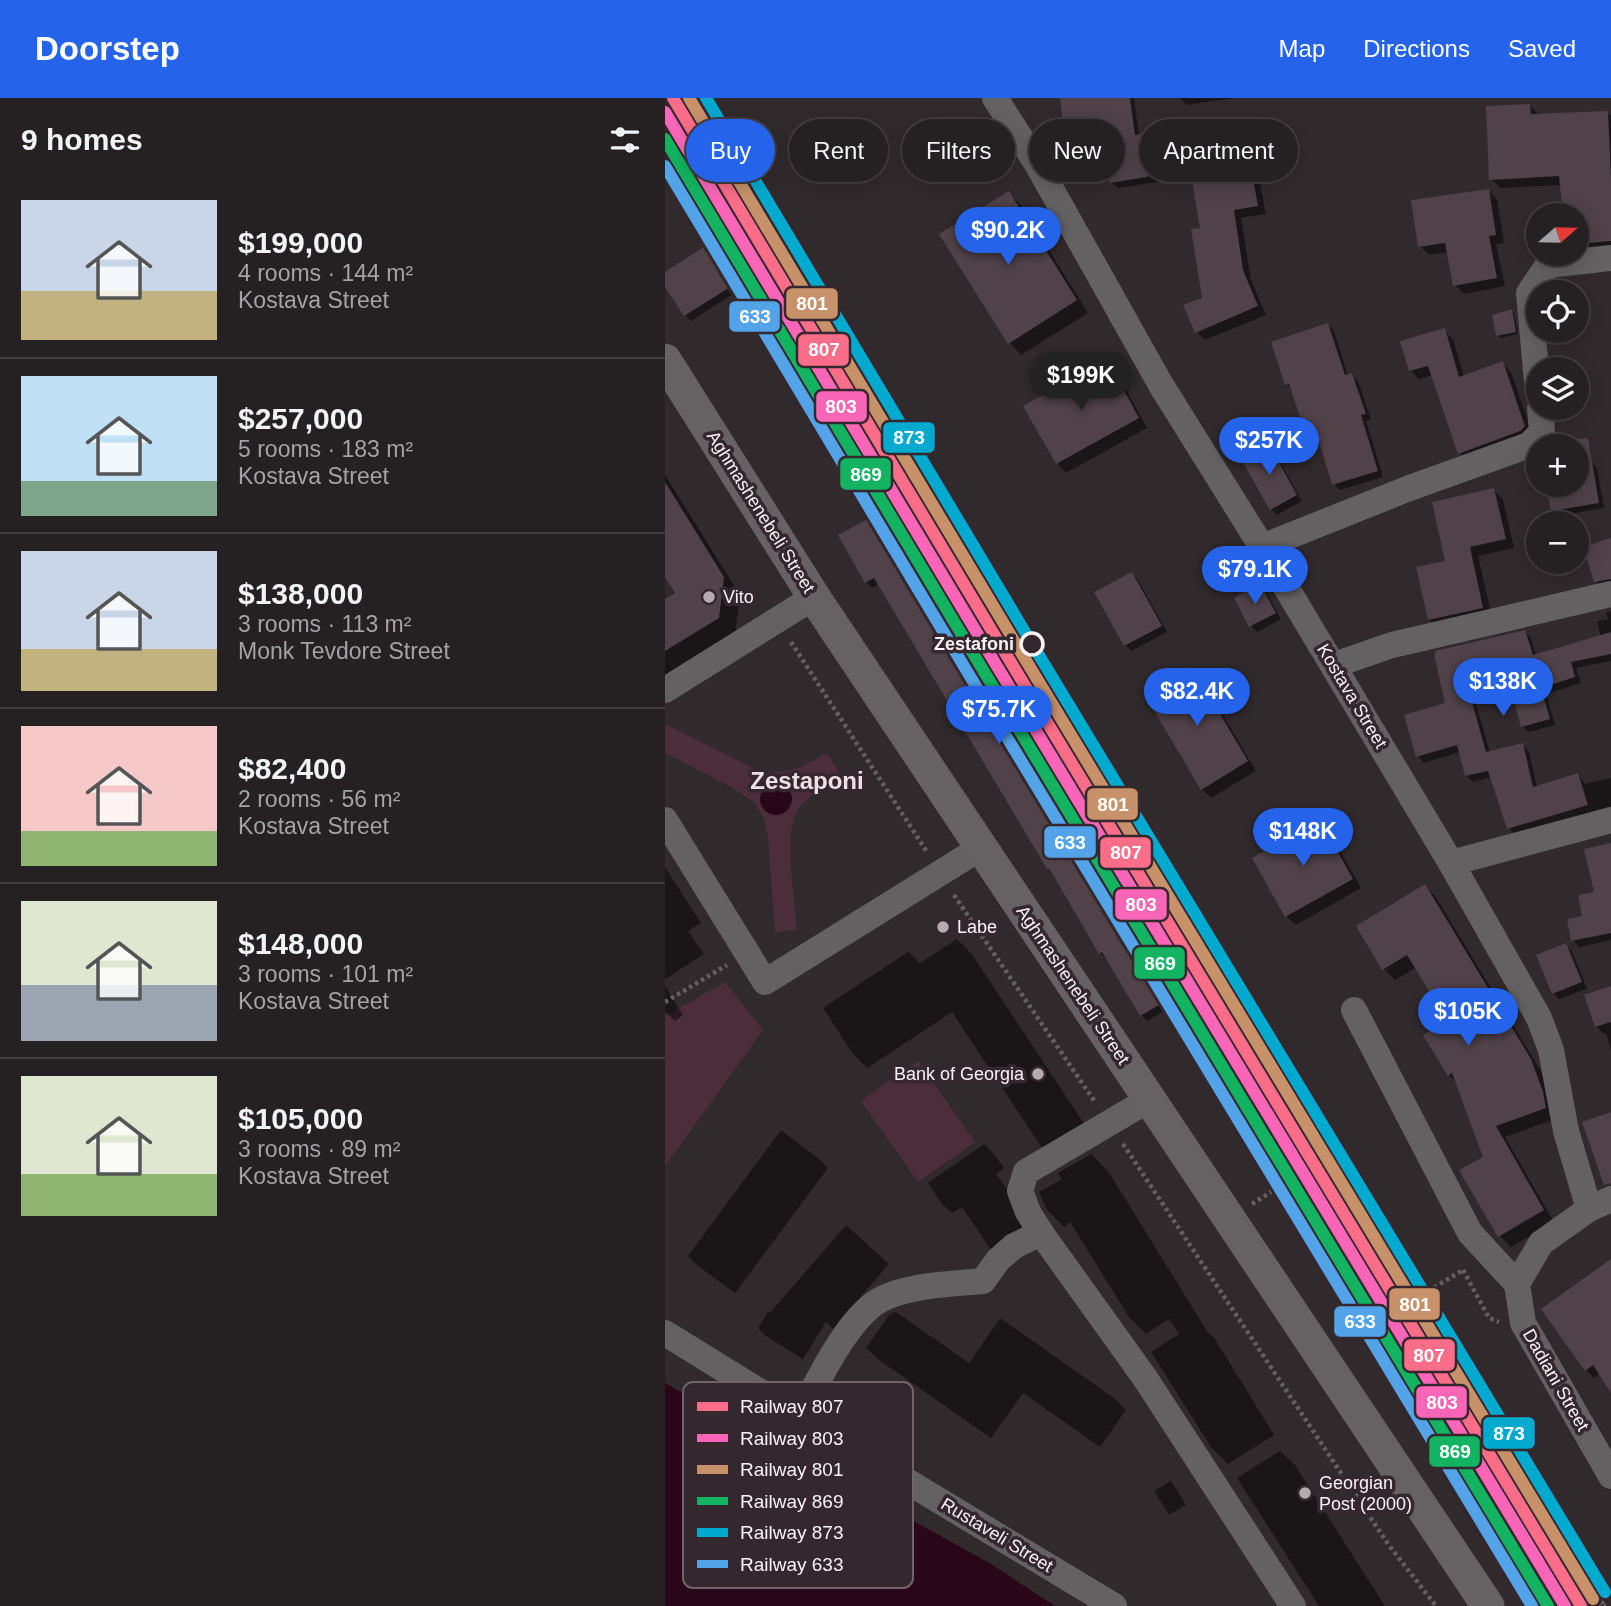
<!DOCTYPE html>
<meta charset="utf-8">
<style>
body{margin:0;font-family:Arial,sans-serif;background:#2d282a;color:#f1f3f6;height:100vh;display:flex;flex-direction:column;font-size:26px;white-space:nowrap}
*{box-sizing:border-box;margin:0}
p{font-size:23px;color:#a3a3a5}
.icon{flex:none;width:38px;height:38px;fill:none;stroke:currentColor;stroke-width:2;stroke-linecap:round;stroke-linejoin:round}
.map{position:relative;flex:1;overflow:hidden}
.drawer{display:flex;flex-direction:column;background:#252022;width:665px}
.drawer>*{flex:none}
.banner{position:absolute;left:21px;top:21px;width:665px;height:63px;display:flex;gap:14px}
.needle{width:46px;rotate:70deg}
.tools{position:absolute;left:861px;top:105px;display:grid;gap:14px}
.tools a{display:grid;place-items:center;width:63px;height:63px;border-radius:50%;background:#252022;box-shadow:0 4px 18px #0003,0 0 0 2px #423e40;font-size:35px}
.price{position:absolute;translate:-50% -60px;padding:0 16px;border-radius:24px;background:#2563eb;color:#fff;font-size:23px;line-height:46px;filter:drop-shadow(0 2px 4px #0008)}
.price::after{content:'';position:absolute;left:50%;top:42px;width:21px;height:16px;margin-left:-10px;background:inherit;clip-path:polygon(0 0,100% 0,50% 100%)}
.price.selected{background:#222;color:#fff}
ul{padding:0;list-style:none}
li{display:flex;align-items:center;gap:21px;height:175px;padding:0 21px}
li+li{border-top:2px solid #423e40}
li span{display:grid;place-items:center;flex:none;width:196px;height:140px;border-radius:0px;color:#555}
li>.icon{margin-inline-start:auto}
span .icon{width:84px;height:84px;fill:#fffc;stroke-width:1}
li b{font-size:30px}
h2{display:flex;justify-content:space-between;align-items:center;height:84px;padding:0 21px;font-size:30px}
.tag{padding:0 24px;border-radius:32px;background:#252022;box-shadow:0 4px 18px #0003,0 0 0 2px #423e40;font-size:24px;line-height:63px}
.tag.selected{background:#2563eb;color:#fff}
header{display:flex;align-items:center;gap:42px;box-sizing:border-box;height:98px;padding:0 35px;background:#2563eb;color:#fff}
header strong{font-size:33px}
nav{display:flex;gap:38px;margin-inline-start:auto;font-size:24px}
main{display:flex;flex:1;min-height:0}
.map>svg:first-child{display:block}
.green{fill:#4c2d3b}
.water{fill:#2a0619}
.shadow{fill:#0007}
.building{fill:#504248}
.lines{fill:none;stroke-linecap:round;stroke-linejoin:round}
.path{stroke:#636062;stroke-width:4.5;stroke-dasharray:3.5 3.5;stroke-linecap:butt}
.minor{stroke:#646163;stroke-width:26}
.major{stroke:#666163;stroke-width:33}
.rail-casing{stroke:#686465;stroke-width:8}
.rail{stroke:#34272d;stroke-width:5;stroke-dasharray:16;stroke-linecap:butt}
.path-bridge{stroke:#636062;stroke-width:4.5;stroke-dasharray:3.5 3.5;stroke-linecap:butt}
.rail-1-casing{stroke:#34272d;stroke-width:18}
.rail-2-casing{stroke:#34272d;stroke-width:18}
.rail-3-casing{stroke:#34272d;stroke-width:18}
.rail-4-casing{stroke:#34272d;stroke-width:18}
.rail-5-casing{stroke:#34272d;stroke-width:18}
.rail-6-casing{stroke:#34272d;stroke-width:18}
.rail-1{stroke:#fb6d88;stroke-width:12}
.rail-2{stroke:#fa66b7;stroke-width:12}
.rail-3{stroke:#c7916a;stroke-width:12}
.rail-4{stroke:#13b361;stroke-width:12}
.rail-5{stroke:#00a9ce;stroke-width:12}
.rail-6{stroke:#53a3e8;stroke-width:12}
.poi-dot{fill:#b4acaf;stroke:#34272d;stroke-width:2.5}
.stop-dot{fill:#34272d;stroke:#faf2f5;stroke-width:3.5}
.labels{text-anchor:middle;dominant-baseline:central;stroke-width:7;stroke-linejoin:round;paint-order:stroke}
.street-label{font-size:18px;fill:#faf2f5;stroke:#34272d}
.poi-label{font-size:18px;fill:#faf2f5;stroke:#34272d;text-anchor:start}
.stop-label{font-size:18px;font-weight:bold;fill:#faf2f5;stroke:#34272d;text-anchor:end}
.district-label{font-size:24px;font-weight:bold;fill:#f0dfe5;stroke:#34272d}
.key{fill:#34272d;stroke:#6f6469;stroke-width:2}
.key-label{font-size:19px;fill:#faf2f5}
.line-badge{stroke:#34272d;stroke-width:2.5}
.badge-label{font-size:19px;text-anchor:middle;font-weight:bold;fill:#fff}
</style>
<header>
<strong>Doorstep</strong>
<nav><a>Map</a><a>Directions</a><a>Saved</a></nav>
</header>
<main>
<section class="drawer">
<h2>9 homes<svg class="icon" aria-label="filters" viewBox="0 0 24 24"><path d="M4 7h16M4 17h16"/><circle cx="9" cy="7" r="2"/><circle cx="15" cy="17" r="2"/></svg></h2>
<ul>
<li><span style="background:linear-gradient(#c9d6e8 65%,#c2b280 0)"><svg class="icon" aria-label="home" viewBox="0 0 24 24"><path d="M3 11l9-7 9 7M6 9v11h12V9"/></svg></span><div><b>$199,000</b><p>4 rooms · 144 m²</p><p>Kostava Street</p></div></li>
<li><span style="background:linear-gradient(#bfe0f5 75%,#7fa58c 0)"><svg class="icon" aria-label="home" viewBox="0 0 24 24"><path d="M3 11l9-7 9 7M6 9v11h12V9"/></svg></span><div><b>$257,000</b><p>5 rooms · 183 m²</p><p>Kostava Street</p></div></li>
<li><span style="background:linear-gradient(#c9d6e8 70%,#c2b280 0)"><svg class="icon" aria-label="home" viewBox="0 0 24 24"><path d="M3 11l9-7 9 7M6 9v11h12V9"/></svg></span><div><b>$138,000</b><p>3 rooms · 113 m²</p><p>Monk Tevdore Street</p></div></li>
<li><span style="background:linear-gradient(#f6c9c9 75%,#8fb573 0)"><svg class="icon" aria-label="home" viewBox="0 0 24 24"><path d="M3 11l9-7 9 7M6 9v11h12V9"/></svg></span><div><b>$82,400</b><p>2 rooms · 56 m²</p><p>Kostava Street</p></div></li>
<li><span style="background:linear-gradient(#dfe7d0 60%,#9aa5b1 0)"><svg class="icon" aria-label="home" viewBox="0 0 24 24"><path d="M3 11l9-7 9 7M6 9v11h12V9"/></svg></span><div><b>$148,000</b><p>3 rooms · 101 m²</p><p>Kostava Street</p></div></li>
<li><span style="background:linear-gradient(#dfe7d0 70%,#8fb573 0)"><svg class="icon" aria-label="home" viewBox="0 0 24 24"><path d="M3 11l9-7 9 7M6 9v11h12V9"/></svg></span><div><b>$105,000</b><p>3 rooms · 89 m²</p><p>Kostava Street</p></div></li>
</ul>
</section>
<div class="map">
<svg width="946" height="1508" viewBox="0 0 946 1508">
<rect width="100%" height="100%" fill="#312a2d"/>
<!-- green -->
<g class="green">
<path d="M0,626L96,674H116L136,669L162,655L175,675C161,686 143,697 133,712C118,734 130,804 132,832L110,834L103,739L99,720L88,703L66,689L0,655Z"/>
<polygon points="60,884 98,932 0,1068 0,918"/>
<polygon points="253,963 310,1044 253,1084 196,1003"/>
</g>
<!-- water -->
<g class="water">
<circle cx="111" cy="701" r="16"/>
<polygon points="0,1285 326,1466 390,1508 0,1508"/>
</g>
<!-- shadow -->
<g class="shadow">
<polygon points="397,0 469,0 474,38 504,34 511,40 517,80 453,90 446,84 439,33 407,37 401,31"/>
<polygon points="515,0 569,0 522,7"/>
<polygon points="865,8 874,17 942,14 946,18 946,153 912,156 912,117 900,117 897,87 836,90 826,81"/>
<polygon points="581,50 590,59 601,116 576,120 586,182 601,217 540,242 532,234 538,201 537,131"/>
<polygon points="823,92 832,101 839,145 831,146 840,188 799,196 790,187 783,154 764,157 755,148"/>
<polygon points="343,95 356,107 423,215 356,257 344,244"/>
<polygon points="44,148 50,154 74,192 26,223 20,217 0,186 0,176"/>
<polygon points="846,213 849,215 853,236 835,240 833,237"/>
<polygon points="663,227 669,233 683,278 687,277 693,283 706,322 701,323 718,379 675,392 669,386 654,339 649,341 643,335 627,292 621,286"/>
<polygon points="779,232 788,241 799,279 838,265 846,274 868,338 803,363 795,355 768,277 754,281 745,272"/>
<polygon points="441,263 451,273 482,330 401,375 392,365"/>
<polygon points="603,347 609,353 637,403 612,417 606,411 578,361"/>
<polygon points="926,364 932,370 939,410 893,418 887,412 883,387 912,387 912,367"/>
<polygon points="0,377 75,497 70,538 0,580 0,503 12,495 0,475"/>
<polygon points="829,392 838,402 849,450 813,458 827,519 774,531 765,522 782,464"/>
<polygon points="220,414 226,420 266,492 273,498 391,697 387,700 433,783 509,907 482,923 476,917 441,861 435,855 215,486 207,490 201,484"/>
<polygon points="946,442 946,488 937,489 931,483"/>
<polygon points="467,476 473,482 502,534 466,553 460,547"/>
<polygon points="595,488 601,494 616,521 592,534 586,528"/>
<polygon points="946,513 946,563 911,570 916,585 881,596 890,627 864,634 858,628 846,588 808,596 825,655 858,647 864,654 872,689 913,677 920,686 946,680 946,708 850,737 844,730 827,679 808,684 801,677 795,654 759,665 753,658 782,606 860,534 866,540 871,557 936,539 932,523 943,521 941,515"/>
<polygon points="527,571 536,580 591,673 546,700 537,691"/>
<polygon points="655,724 664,733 696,790 631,827 621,818"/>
<polygon points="946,747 946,842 914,849 908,842 931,795"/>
<polygon points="0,769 36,825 23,833 39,856 0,881"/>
<polygon points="760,788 771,799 877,975 888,1006 891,1021 840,1039 889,1124 846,1149 835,1138 820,1060 793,986 784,977 785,924 752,869 730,882 719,871 693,828"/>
<polygon points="292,841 306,855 428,1039 389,1062 375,1047 287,914 202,970 188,956 158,910 243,854 255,865"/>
<polygon points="901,847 907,853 922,891 894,901 888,895"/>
<polygon points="0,888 18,917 10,923 0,913"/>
<polygon points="946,890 946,953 941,935 939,936 932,929 922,898"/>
<polygon points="116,1032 154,1061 163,1070 70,1195 32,1167 23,1158"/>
<polygon points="319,1046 328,1055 339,1070 331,1076 349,1101 362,1138 333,1158 324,1149 297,1109 287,1115 277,1106 263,1085"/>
<polygon points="426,1056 443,1073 542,1233 550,1241 609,1337 563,1366 546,1349 486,1254 514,1236 504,1221 481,1236 464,1219 405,1124 399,1129 382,1112 374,1094 397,1081 393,1075"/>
<polygon points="181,1127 224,1166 168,1231 161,1224 138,1261 101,1238 93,1230 103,1214 105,1215"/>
<polygon points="946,1174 946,1292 935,1275 929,1280 921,1272"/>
<polygon points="231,1214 304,1265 335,1220 449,1300 461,1312 435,1349 358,1295 326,1340 214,1262 201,1250 224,1217"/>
<polygon points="615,1353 630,1367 720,1508 654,1508 572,1380"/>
<polygon points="506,1383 521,1407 504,1417 489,1393"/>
</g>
<!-- building -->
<g class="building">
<polygon points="395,0 465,0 470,37 505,32 511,74 445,85 436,27 399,32"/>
<polygon points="865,6 866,16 943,13 946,80 946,143 912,146 912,117 898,117 894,78 824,82 821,8"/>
<polygon points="582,48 593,108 569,112 578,172 593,208 530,235 518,207 537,200 526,131 535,130 523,58"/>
<polygon points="824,91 831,137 824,138 832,180 788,188 780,145 753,149 746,102"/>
<polygon points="344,93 412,202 343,246 274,136"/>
<polygon points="45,145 70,186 19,218 0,189 0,174"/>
<polygon points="847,211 851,234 831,238 827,217"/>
<polygon points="663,225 680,277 687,275 701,316 696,317 713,373 667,387 651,333 641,336 624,286 620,287 606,244"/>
<polygon points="780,230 794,279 838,263 860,328 855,333 793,356 763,268 744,273 735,243"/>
<polygon points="442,261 474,320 391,366 358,308"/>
<polygon points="923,340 934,405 886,413 881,387 912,387 912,341"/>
<polygon points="603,345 632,397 605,412 576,361"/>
<polygon points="0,384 59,479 54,520 0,553 0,501 10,495 0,479"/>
<polygon points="829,390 841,441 805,449 818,510 763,522 751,469 780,463 767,404"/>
<polygon points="220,412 265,491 268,490 387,691 382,694 428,775 504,901 475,918 437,854 434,856 384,770 382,771 209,480 200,485 173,437"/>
<polygon points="946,440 946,481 929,484 918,449"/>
<polygon points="467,474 497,528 459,548 429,494"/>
<polygon points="595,486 611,515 584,529 569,500"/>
<polygon points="860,532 868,557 946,534 946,556 906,564 910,579 876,590 885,621 856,629 843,581 803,590 821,654 858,645 868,689 913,675 923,707 842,731 823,673 800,678 792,647 751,659 739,617 780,605 769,556 771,556 770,553"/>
<polygon points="527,569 583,663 536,692 480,597"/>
<polygon points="655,722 688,781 620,819 587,760"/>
<polygon points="946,745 946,835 906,843 902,821 917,818 913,797 929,794 919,751"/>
<polygon points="760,786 866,961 878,994 881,1010 831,1028 879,1112 833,1139 794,1072 818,1059 787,975 783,978 758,937 782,923 742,857 717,872 691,828"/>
<polygon points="901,845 917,884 887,896 871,857"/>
<polygon points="946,888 946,924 930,929 919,897"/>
<polygon points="946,1014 946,1085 939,1087 917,1024"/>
<polygon points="946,1161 946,1295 928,1267 920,1273 876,1211"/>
</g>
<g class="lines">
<!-- path -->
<g class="path">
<polyline points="126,544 262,754"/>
<polyline points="289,797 430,1004"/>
<polyline points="0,904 62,867"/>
<polyline points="458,1046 723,1446 771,1508"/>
<polyline points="587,1106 614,1089 703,1229"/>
<polyline points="798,1172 824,1220 834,1224"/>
</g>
<!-- minor -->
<g class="minor">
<polyline points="330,0 372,66 496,287 597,449 786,765 874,920 886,952 901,1033 924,1111"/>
<polyline points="873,295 864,195 883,167 946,160"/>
<polyline points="597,449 742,391 864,347 877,334 875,310"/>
<polyline points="669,567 727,547 946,496"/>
<polyline points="0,592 149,499"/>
<polyline points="0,722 100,884 317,749"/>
<polyline points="786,765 946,722"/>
<polyline points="689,912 805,1135 852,1186"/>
<polyline points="485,1001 361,1074 355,1093 363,1114 376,1135 480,1280 628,1508"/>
<polyline points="946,1101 924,1111 876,1145 852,1186 858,1225 946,1378"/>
<polyline points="0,1235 134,1318 449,1508"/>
<path d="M134,1318C153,1284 180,1224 213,1203C240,1187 287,1186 318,1183L333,1162L349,1148L376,1135"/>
</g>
<!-- major -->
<polyline class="major" points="0,262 149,499 823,1508"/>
<!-- rail casing -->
<g class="rail-casing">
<polyline id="rail" points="27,0 937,1508"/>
</g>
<!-- rail -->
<use href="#rail" class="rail"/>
<!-- path-bridge -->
<polyline class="path-bridge" points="703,1229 798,1172"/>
<!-- rail-1 casing -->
<g class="rail-1-casing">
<polyline id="rail-1" points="8,0 342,558 916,1508"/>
</g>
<!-- rail-2 casing -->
<g class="rail-2-casing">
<polyline id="rail-2" points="0,14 330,565 900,1508"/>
</g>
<!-- rail-3 casing -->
<g class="rail-3-casing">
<polyline id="rail-3" points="24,0 354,551 928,1501"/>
</g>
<!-- rail-4 casing -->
<g class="rail-4-casing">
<polyline id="rail-4" points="0,41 318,572 883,1508"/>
</g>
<!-- rail-5 casing -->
<g class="rail-5-casing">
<polyline id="rail-5" points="41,0 366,544 940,1494"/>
</g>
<!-- rail-6 casing -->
<g class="rail-6-casing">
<polyline id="rail-6" points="0,68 306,580 867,1508"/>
</g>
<!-- rail-1 -->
<use href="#rail-1" class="rail-1"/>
<!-- rail-2 -->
<use href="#rail-2" class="rail-2"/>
<!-- rail-3 -->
<use href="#rail-3" class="rail-3"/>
<!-- rail-4 -->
<use href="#rail-4" class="rail-4"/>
<!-- rail-5 -->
<use href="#rail-5" class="rail-5"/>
<!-- rail-6 -->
<use href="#rail-6" class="rail-6"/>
</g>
<!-- markers -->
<g class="poi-dot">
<circle cx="44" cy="499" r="7"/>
<circle cx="278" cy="829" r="7"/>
<circle cx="373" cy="976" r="7"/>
<circle cx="640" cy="1395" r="7"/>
</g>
<circle class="stop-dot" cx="367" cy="546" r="11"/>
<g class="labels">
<!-- street labels -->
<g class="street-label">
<text transform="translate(96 414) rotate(58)">Aghmashenebeli Street</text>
<text transform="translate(687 598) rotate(59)">Kostava Street</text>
<text transform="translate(408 887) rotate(56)">Aghmashenebeli Street</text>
<text transform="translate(891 1282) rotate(60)">Dadiani Street</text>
<text transform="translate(332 1437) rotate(31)">Rustaveli Street</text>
</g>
<!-- poi labels -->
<g class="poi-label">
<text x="58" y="499">Vito</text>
<text x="292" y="829">Labe</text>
<text x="359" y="976" text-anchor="end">Bank of Georgia</text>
<text x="654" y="1385">Georgian<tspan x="654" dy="21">Post (2000)</tspan></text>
</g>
<!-- stop labels -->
<g class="stop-label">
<text x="349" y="546">Zestafoni</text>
</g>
<!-- district labels -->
<g class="district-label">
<text x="142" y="682">Zestaponi</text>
</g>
</g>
<!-- legend -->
<rect x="18" y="1284" width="230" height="206" rx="10" class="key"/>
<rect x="32" y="1304" width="31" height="9" fill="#fb6d88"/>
<rect x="32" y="1336" width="31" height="8" fill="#fa66b7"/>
<rect x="32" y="1367" width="31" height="9" fill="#c7916a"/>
<rect x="32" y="1399" width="31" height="8" fill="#13b361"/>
<rect x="32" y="1430" width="31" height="9" fill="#00a9ce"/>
<rect x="32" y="1462" width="31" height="8" fill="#53a3e8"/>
<g class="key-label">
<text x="75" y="1315">Railway 807</text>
<text x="75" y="1347">Railway 803</text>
<text x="75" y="1378">Railway 801</text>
<text x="75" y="1410">Railway 869</text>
<text x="75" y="1441">Railway 873</text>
<text x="75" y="1473">Railway 633</text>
</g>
<g class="line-badge">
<rect x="120" y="189" width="54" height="33" rx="7" fill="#c7916a"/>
<rect x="63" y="202" width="53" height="33" rx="7" fill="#53a3e8"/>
<rect x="132" y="235" width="53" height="34" rx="7" fill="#fb6d88"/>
<rect x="150" y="292" width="53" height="33" rx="7" fill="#fa66b7"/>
<rect x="217" y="323" width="54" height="33" rx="7" fill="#00a9ce"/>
<rect x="174" y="359" width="53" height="34" rx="7" fill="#13b361"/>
<rect x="421" y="689" width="53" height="34" rx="7" fill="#c7916a"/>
<rect x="378" y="727" width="54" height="34" rx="7" fill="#53a3e8"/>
<rect x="434" y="738" width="53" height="33" rx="7" fill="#fb6d88"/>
<rect x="449" y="790" width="54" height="33" rx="7" fill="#fa66b7"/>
<rect x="468" y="848" width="53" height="34" rx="7" fill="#13b361"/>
<rect x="723" y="1189" width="53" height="34" rx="7" fill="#c7916a"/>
<rect x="668" y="1207" width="54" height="33" rx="7" fill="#53a3e8"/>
<rect x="738" y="1240" width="53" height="34" rx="7" fill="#fb6d88"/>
<rect x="750" y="1287" width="53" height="34" rx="7" fill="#fa66b7"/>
<rect x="817" y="1318" width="54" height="34" rx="7" fill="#00a9ce"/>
<rect x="763" y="1337" width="53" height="33" rx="7" fill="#13b361"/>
</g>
<g class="badge-label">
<text x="147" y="212">801</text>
<text x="90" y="225">633</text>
<text x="159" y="258">807</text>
<text x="176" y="315">803</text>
<text x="244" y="346">873</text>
<text x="201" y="383">869</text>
<text x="448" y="713">801</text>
<text x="405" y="751">633</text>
<text x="461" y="761">807</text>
<text x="476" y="813">803</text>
<text x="495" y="872">869</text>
<text x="750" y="1213">801</text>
<text x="695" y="1230">633</text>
<text x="764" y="1264">807</text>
<text x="777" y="1311">803</text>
<text x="844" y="1342">873</text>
<text x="790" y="1360">869</text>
</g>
</svg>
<div class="tools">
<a><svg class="needle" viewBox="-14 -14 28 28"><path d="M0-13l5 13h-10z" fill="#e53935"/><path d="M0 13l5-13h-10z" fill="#a3a3a5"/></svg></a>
<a><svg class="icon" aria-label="locate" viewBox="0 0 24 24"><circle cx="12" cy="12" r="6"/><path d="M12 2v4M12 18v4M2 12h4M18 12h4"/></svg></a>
<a><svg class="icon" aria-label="layers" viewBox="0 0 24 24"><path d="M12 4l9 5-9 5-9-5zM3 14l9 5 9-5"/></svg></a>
<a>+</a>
<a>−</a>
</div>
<b class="price" style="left:343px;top:169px">$90.2K</b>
<b class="price selected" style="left:416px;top:314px">$199K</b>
<b class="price" style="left:604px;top:379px">$257K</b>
<b class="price" style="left:590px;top:508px">$79.1K</b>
<b class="price" style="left:838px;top:620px">$138K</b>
<b class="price" style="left:532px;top:630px">$82.4K</b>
<b class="price" style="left:334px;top:648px">$75.7K</b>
<b class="price" style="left:638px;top:770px">$148K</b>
<b class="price" style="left:803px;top:950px">$105K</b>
<div class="banner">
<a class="tag selected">Buy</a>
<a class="tag">Rent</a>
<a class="tag">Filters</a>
<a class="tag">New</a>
<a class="tag">Apartment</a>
</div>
</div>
</main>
